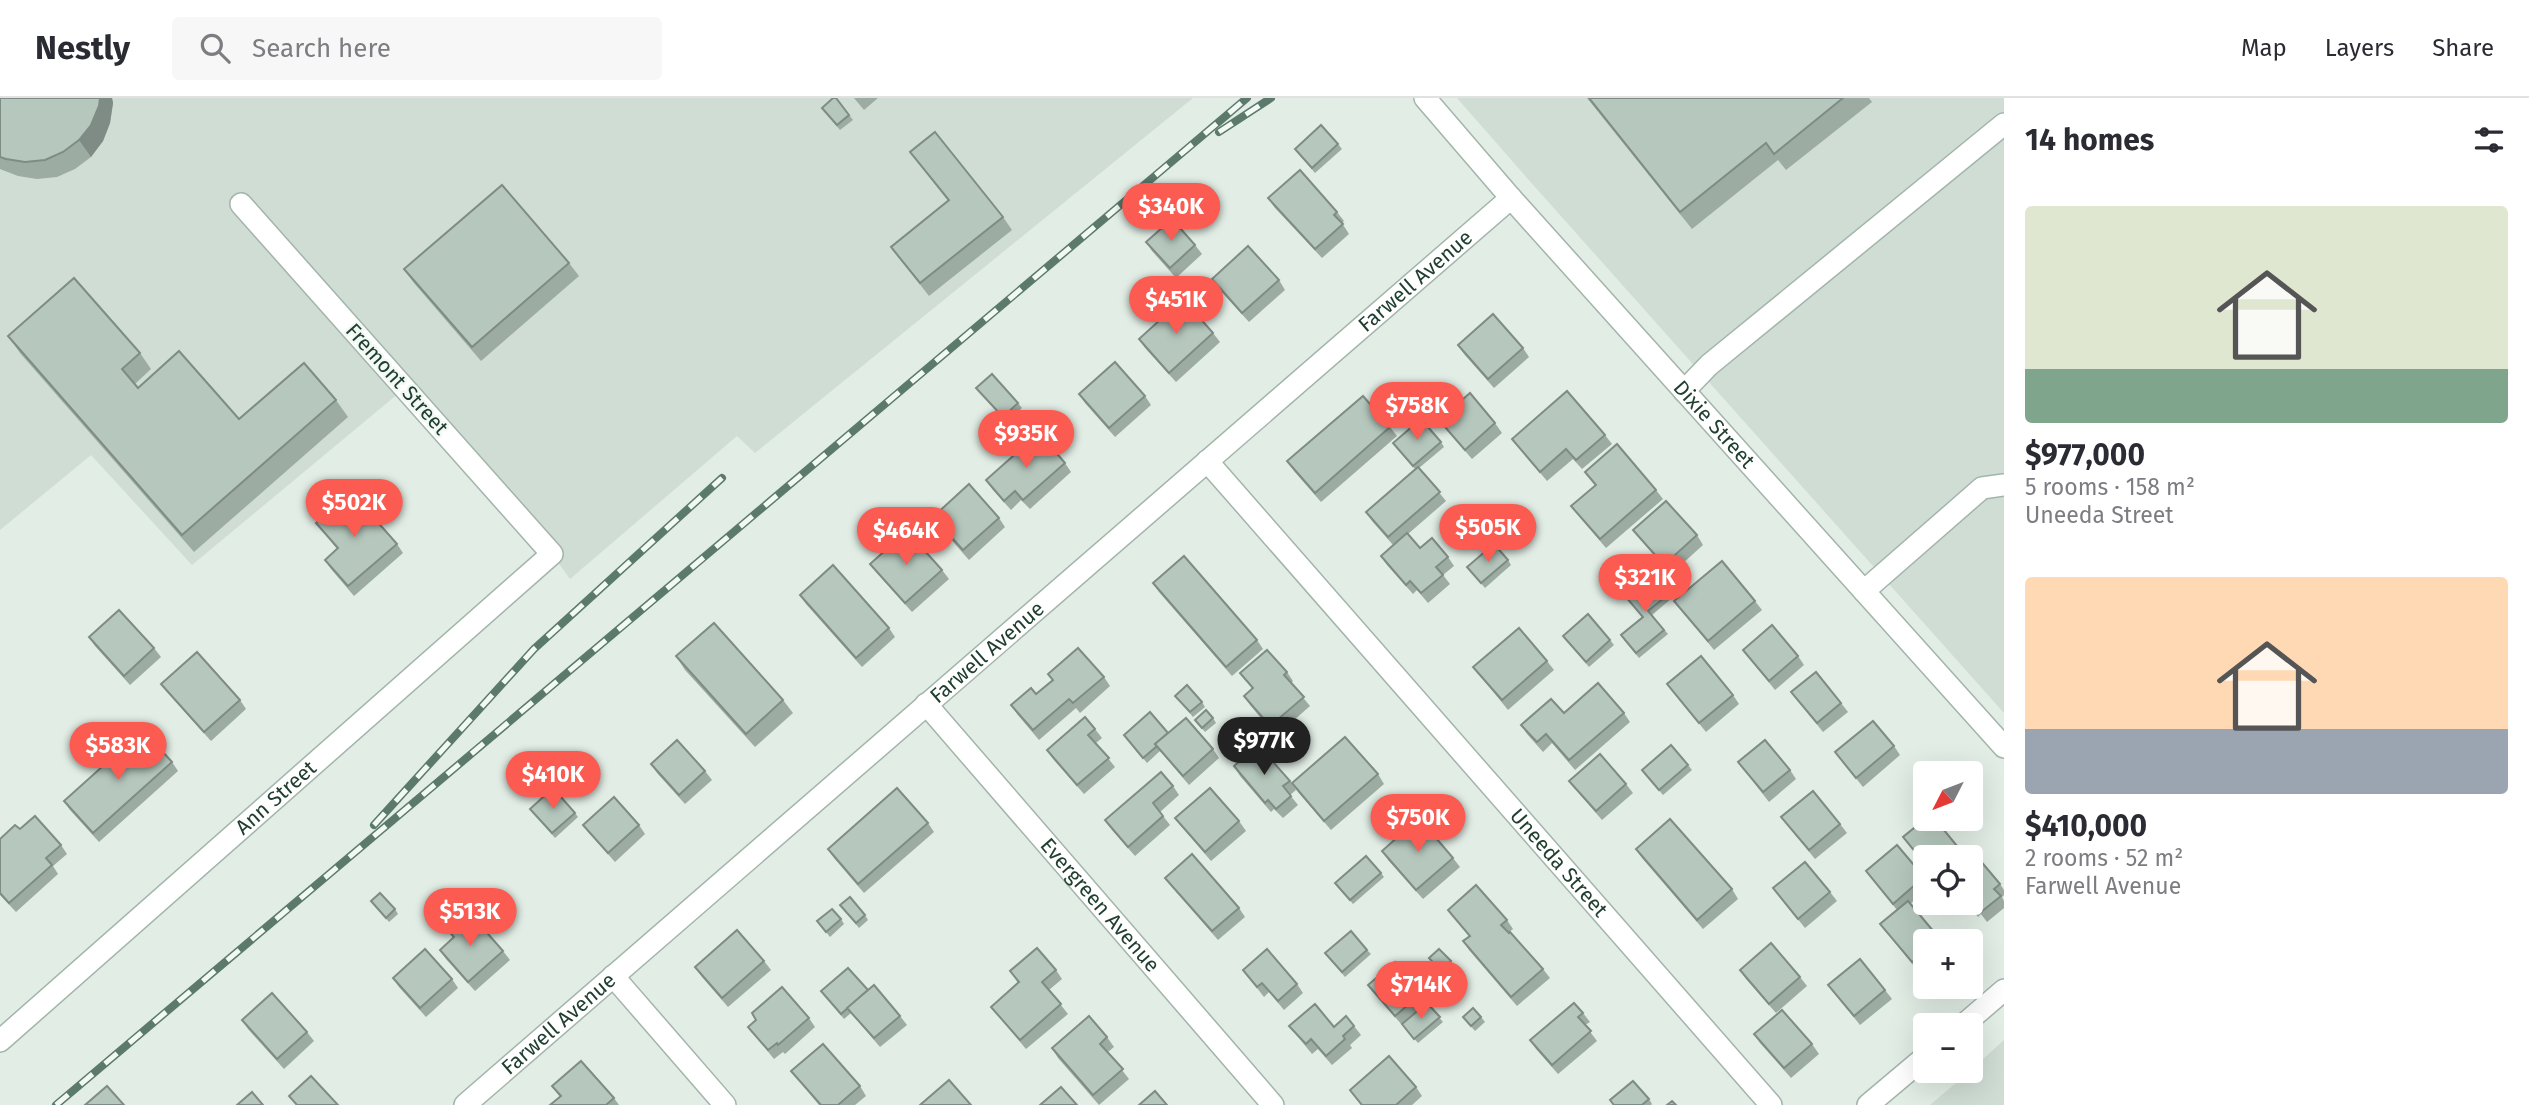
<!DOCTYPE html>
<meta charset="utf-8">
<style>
body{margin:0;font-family:"Fira Sans",sans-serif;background:#f7f7f7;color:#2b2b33;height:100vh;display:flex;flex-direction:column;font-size:26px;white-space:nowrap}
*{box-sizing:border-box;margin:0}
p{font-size:23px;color:#7c7c81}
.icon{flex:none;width:38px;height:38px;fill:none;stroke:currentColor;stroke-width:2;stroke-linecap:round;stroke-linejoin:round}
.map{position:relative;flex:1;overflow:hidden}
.side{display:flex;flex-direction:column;background:#fff;width:525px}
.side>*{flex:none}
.needle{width:46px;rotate:228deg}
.tools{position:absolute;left:1913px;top:663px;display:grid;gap:14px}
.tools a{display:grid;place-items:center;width:70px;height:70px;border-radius:7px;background:#fff;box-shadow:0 7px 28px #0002;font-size:35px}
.price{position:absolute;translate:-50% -60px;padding:0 16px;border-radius:24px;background:#fb5b51;color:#fff;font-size:23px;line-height:46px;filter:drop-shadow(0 2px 4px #0008)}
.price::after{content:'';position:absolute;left:50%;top:42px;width:21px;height:16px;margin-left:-10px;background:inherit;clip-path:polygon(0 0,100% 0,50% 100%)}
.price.on{background:#222;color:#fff}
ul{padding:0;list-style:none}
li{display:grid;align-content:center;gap:14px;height:371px;padding:0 21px}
li span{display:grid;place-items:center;height:217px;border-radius:7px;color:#555}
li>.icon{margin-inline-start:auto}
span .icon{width:126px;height:126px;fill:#fffc;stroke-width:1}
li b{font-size:30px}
h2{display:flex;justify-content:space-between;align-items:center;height:84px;padding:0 21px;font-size:30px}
header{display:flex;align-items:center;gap:42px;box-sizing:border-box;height:98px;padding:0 35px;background:#fff;border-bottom:2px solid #e1e1e2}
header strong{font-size:33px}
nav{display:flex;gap:38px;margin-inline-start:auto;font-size:24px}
.search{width:490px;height:63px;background:#f7f7f7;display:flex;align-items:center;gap:18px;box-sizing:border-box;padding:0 24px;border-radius:7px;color:#7c7c81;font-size:26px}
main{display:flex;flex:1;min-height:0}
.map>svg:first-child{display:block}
.built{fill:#cfddd4}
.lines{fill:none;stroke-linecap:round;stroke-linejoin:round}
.minor-casing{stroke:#a3b5ab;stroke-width:24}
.minor{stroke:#fff;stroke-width:21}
.rail-casing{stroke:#5b7a6c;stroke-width:8}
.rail{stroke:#f2f9f4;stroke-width:5;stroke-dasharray:16;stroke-linecap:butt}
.wall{fill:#9daca3}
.shaded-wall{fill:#7f8c85}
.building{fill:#b6c8be;stroke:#7f8c85;stroke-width:2}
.labels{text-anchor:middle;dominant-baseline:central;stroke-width:5;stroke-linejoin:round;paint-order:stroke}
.street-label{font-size:21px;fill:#203f31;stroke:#f2f9f4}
</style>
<header>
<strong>Nestly</strong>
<div class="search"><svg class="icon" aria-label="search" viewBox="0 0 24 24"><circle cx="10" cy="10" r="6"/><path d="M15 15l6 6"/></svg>Search here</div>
<nav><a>Map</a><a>Layers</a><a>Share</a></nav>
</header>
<main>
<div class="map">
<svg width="2004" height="1007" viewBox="0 0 2004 1007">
<rect width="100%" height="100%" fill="#e1ede5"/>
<!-- built -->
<g class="built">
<polygon points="0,0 1193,0 755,355 737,338 570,481 552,456 405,290 192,467 91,357 0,432"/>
<polygon points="1457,0 2004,0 2004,615 1527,80"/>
<polygon points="2004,942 2004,1007 1930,1007 1970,973"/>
</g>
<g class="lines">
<!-- minor casing -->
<g class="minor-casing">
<g id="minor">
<path id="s1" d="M1425,0L1511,100L2004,649"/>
<polyline points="1684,293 1709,267 2004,26"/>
<path id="s2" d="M1207,363L1771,1007"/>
<polyline points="1864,493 1982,390 2004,387"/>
<path id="s3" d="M926,606L1273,1007"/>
<polyline points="613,878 725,1007"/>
<polyline points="1962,928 2004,892"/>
<path id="s4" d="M0,943L552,456L241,106"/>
<path id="s5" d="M465,1007L1511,100"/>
<polyline points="1868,1007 1925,959"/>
</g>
</g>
<!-- minor -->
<use href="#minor" class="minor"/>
<!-- rail casing -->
<g class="rail-casing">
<g id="rail">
<polyline points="1219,34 1271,0"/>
<polyline points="374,727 534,551 722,380"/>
<polyline points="56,1007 1247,0"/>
</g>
</g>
<!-- rail -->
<use href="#rail" class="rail"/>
</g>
<!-- wall -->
<g class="wall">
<polygon points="0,0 112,0 113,5 110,25 103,43 91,59 75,71 57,79 37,81 18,78 0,71"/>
<polygon points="836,0 853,22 840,32 822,10"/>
<polygon points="854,0 878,0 864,12"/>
<polygon points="1587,0 1869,0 1872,4 1786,72 1778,62 1692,131"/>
<polygon points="1338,46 1342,51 1315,75 1295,51"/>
<polygon points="910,54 1003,119 1012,132 929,198 891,149 948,103"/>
<polygon points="1268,100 1337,114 1344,123 1342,125 1349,136 1322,160 1275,110"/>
<polygon points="1146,144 1195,147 1202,156 1176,180 1152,153"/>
<polygon points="569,165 579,178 481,263 414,185 404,171"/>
<polygon points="1212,181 1279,182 1285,192 1249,224 1218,190"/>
<polygon points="1213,235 1220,244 1176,284 1145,250 1139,241"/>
<polygon points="8,238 140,255 151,271 135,286 138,290 239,321 336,302 348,319 194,454 20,255"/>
<polygon points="1458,247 1523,250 1529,259 1494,290 1464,256"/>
<polygon points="976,290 1018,305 1022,310 1006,324"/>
<polygon points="1079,296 1145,298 1151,307 1115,339 1085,305"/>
<polygon points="1439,322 1495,325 1502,335 1472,361 1446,331"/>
<polygon points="1390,329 1397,338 1321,404 1294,373 1287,363"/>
<polygon points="1605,337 1612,346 1582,371 1573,361 1547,383 1512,341"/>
<polygon points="1441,344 1444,349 1419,370 1446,403 1408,436 1420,450 1448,459 1454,468 1443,477 1450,486 1428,505 1417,492 1413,496 1387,467 1381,458 1393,447 1372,423 1366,414 1415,371 1393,345"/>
<polygon points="1065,365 1071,374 1030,411 1021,402 1011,412 993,392 986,382"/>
<polygon points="1585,374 1656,392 1663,401 1606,450 1578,417 1571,408 1595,387"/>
<polygon points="933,419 999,420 1005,429 969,462 939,428"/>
<polygon points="316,425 397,446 403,455 354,498 331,471 325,462 337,451"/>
<polygon points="1633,432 1697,437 1703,447 1671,476 1640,441"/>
<polygon points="1508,462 1511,467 1485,490 1467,469"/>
<polygon points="870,466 942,472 949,481 912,514 877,475"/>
<polygon points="1153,485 1257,542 1263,551 1232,578 1159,494"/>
<polygon points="1669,496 1672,500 1652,517 1668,536 1639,560 1624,542 1642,519 1626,499"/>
<polygon points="800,497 889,530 895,539 862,569 806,506"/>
<polygon points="1674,503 1755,503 1762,512 1714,552"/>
<polygon points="1563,538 1610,542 1614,547 1589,569"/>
<polygon points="89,539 154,550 161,559 130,587 95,548"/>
<polygon points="1743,552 1798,558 1804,567 1775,592"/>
<polygon points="676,558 783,602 793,615 755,649 685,572"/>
<polygon points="1547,563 1554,572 1508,612 1473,569"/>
<polygon points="1287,574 1293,583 1291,585 1310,608 1276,638 1250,607 1244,598 1252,590 1240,575"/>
<polygon points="1048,576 1104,579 1110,588 1080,615 1076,610 1039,642 1017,616 1011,607 1036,596 1052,582"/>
<polygon points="161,586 240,602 246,611 211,643 168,595"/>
<polygon points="1667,586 1733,597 1739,606 1706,634"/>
<polygon points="1791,594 1841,605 1848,614 1823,634"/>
<polygon points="1175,598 1202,604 1205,609 1193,619"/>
<polygon points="1564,615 1624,615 1630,624 1575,672 1552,645 1543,654 1527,636 1521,627"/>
<polygon points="1213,620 1216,625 1205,634 1195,622"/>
<polygon points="1095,631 1102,640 1096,645 1115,669 1084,696 1053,661 1047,652"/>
<polygon points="1168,635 1213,651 1219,660 1189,687 1160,653 1147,665 1124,637"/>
<polygon points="1894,648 1900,657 1863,689 1835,654"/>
<polygon points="172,664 178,673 99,744 70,712 64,703"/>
<polygon points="1738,664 1790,672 1796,681 1769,704"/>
<polygon points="651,666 705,673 712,682 685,706 657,675"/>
<polygon points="1688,667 1692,672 1663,697 1642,672"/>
<polygon points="1234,668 1290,683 1296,692 1290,697 1298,707 1283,720 1274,711 1271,714 1240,678"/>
<polygon points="1378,676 1384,686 1331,732 1298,694 1292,685"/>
<polygon points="1569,683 1626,686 1633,695 1602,722 1576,692"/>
<polygon points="1173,688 1179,697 1160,714 1170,727 1135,758 1112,732 1105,722"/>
<polygon points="530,711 575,715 578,719 555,740"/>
<polygon points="1781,719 1840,726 1847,735 1815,761"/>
<polygon points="1175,720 1239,723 1246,733 1211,763 1182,729"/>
<polygon points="928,725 934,734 864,795 834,760 828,751"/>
<polygon points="583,727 639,727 645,736 615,764 590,736"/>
<polygon points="20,731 61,747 67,756 53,768 58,776 16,814 0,797 0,741"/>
<polygon points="1903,739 1957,748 1964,757 1961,760 1925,760 1925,767"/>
<polygon points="1897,747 1925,781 1925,793 1910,806 1941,844 1925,844 1925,875 1921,871 1918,873 1880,826 1897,812 1866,773"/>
<polygon points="1636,751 1732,791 1738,801 1703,831 1642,760"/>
<polygon points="1382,753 1453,760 1460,769 1423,801 1388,762"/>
<polygon points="1381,775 1384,779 1353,806 1335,785"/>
<polygon points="1165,780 1239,810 1245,819 1218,842 1172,789"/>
<polygon points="2000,786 2004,792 2004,797 2002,799 2004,803 2004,810 1987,824 1981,816 1978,819 1966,805 1970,805"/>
<polygon points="1773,790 1830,794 1837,803 1805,830"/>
<polygon points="371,803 395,811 398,816 389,824"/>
<polygon points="840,807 865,817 868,822 859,830"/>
<polygon points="1448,812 1507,822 1513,831 1508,835 1543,871 1550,880 1517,908 1469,852 1463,843 1469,838"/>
<polygon points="841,821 844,826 830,839 817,823"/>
<polygon points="468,826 503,853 510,862 475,893 446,861 440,852 453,840 446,830"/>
<polygon points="1367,852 1371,856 1345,879 1325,855"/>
<polygon points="764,863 771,872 728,909 702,879 695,869"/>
<polygon points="1451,863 1454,868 1443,877 1432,864"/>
<polygon points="1056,872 1062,881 1049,892 1068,916 1026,951 991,909 1018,885 1010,873"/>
<polygon points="1243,872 1297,886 1303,895 1284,912 1269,894 1264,899"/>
<polygon points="1740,872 1800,879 1807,888 1776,915 1746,881"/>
<polygon points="393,880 452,881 458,890 426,919 399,889"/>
<polygon points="1368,887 1422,895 1429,904 1427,905 1443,924 1418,945 1402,926 1409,921 1402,927 1375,896"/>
<polygon points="1828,887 1885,892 1892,901 1860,927"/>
<polygon points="868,892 900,918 907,927 880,949 851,915 844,921 821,893"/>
<polygon points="1583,915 1590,924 1585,927 1597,943 1558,976 1536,951 1530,942"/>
<polygon points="1463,919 1481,919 1485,924 1475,933"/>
<polygon points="809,920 815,929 785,956 783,954 774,961 748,929"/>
<polygon points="242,922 307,934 314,943 284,971 248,931"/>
<polygon points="1289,928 1354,928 1361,937 1350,947 1352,950 1332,967 1318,951 1312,956"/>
<polygon points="1754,936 1812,946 1819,956 1791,980 1760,945"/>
<polygon points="1107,939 1114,949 1108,954 1129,981 1099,1007 1058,960 1052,950"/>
<polygon points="791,973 860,988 866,998 855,1007 819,1007"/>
<polygon points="552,988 614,1000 619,1007 550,1007 560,999"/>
<polygon points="1416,989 1422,998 1412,1007 1361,1007 1350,992"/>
<polygon points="1649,1001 1652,1006 1651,1007 1613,1007 1610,1002"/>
</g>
<!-- shaded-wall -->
<polygon class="shaded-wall" points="100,0 112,0 113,5 110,25 103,43 91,59 79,42"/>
<!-- building -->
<g class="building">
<polygon points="0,0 100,0 99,8 91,27 79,42 63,54 45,62 25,64 6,61 0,59"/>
<polygon points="833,0 836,0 849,17 837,27 822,10"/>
<polygon points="1589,0 1843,0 1774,56 1766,45 1680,114"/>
<polygon points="1321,27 1338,46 1312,70 1295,51"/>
<polygon points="935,34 1003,119 920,185 891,149 949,102 910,54"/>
<polygon points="1300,72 1337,114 1334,117 1343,126 1315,151 1268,100"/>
<polygon points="502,87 569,165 472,249 404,171"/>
<polygon points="1172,121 1195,147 1170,170 1146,144"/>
<polygon points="1248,148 1279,182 1242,215 1212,181"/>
<polygon points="74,180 140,255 122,271 138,290 179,253 239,321 304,265 336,302 182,437 8,238"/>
<polygon points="1183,201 1213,235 1169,275 1139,241"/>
<polygon points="1493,216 1523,250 1488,281 1458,247"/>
<polygon points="1115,264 1145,298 1109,330 1079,296"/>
<polygon points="992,276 1018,305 1003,319 976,290"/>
<polygon points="1567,293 1605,337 1576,362 1566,351 1540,374 1512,341"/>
<polygon points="1470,295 1495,325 1465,352 1439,322"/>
<polygon points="1363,298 1390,329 1315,395 1287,363"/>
<polygon points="1421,321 1441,344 1413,368 1393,345"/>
<polygon points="1039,335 1065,365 1023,402 1015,393 1004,403 986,382"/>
<polygon points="1617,346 1656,392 1600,441 1571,408 1596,387 1585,374"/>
<polygon points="1418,369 1440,394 1388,439 1366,414"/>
<polygon points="969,386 999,420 963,452 933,419"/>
<polygon points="351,394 397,446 348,488 325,462 338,450 316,425"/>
<polygon points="1666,403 1697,437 1664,467 1633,432"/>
<polygon points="907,433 942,472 905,505 870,466"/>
<polygon points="1407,435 1420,450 1432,440 1448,459 1436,469 1443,477 1421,495 1410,483 1406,487 1381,458"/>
<polygon points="1494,446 1508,462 1481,485 1467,469"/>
<polygon points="1184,458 1257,542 1226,569 1153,485"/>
<polygon points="1722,463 1755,503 1708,543 1674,503"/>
<polygon points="833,467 889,530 856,560 800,497"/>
<polygon points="1652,477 1669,496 1648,513 1664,532 1636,555 1621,537 1643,519 1626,499"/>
<polygon points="119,512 154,550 124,578 89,539"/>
<polygon points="1588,516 1610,542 1586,564 1563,538"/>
<polygon points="714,525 783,602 746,636 676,558"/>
<polygon points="1772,527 1798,558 1769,583 1743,552"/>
<polygon points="1519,530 1547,563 1502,602 1473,569"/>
<polygon points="1078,550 1104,579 1073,605 1069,601 1033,632 1011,607 1031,590 1036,596 1053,582 1048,576"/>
<polygon points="1267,552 1287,574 1284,577 1304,599 1270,628 1244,598 1253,590 1240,575"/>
<polygon points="197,554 240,602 204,634 161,586"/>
<polygon points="1701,558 1733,597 1699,625 1667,586"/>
<polygon points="1816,574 1841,605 1817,625 1791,594"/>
<polygon points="1598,585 1624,615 1569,662 1546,636 1537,644 1521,627 1551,601 1564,615"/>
<polygon points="1187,587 1202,604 1190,614 1175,598"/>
<polygon points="1206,612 1213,620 1202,630 1195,622"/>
<polygon points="1150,614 1168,635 1155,646 1157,648 1143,660 1124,637"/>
<polygon points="1085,619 1095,631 1088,637 1109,660 1077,687 1047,652"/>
<polygon points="1186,620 1213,651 1183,678 1155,646"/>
<polygon points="1873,623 1894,648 1856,680 1835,654"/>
<polygon points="143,632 172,664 93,735 64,703"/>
<polygon points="1345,639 1378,676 1324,723 1292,685"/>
<polygon points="677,642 705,673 679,697 651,666"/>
<polygon points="1765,642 1790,672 1763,694 1738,664"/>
<polygon points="1258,647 1290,683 1283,688 1291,698 1276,711 1268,702 1265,705 1234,668"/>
<polygon points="1671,647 1688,667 1659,692 1642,672"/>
<polygon points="1600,656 1626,686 1596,713 1569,683"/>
<polygon points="1161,674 1173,688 1153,705 1163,718 1128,749 1105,722"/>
<polygon points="553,690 575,715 552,735 530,711"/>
<polygon points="897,690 928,725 858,786 828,751"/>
<polygon points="1210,690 1239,723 1205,754 1175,720"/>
<polygon points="1813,693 1840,726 1809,752 1781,719"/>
<polygon points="614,699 639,727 608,755 583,727"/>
<polygon points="35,718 61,747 46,760 52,767 9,805 0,795 0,741 15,727 20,731"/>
<polygon points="1419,720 1453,760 1416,792 1382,753"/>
<polygon points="1670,721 1732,791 1697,822 1636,751"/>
<polygon points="1925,721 1935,721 1957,748 1944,760 1925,760 1925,766 1903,739"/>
<polygon points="1897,747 1924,779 1893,806 1866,773"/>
<polygon points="1973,754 2000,786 1994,791 2001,798 1981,814 1975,807 1972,810 1968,805 1970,805 1970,760 1966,760"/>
<polygon points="1192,756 1239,810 1212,833 1165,780"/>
<polygon points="1366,758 1381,775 1350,802 1335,785"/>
<polygon points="1805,764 1830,794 1798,821 1773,790"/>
<polygon points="1476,787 1507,822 1501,827 1509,835 1510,834 1543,871 1511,899 1463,843 1470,838 1448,812"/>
<polygon points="380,795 395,811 386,820 371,803"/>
<polygon points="850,799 865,817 856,825 840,807"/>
<polygon points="1908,803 1940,841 1937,844 1925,844 1925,867 1921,870 1915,862 1912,864 1880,826"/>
<polygon points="832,811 841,821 826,834 817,823"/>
<polygon points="460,818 468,826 475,821 503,853 468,884 440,852 454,839 446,830"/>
<polygon points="737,832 764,863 722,900 695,869"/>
<polygon points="1351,833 1367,852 1342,874 1325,855"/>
<polygon points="1771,845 1800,879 1769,906 1740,872"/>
<polygon points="1037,850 1056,872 1042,884 1061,906 1020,942 991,909 1019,884 1010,873"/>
<polygon points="425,851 452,881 420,910 393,880"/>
<polygon points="1267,851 1297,886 1278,903 1262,885 1257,889 1243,872"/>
<polygon points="1439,851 1451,863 1440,872 1429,860"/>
<polygon points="1860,861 1885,892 1854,918 1828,887"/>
<polygon points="1395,864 1422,895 1395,918 1368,887"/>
<polygon points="848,870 868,892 841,916 821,893"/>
<polygon points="874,887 900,918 874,940 847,910"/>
<polygon points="782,889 809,920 778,947 777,945 768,952 748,929 756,922 752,915"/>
<polygon points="272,895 307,934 277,961 242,922"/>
<polygon points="1427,905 1440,919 1414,941 1402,926"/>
<polygon points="1574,905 1583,915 1578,919 1591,933 1552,967 1530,942"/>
<polygon points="1315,906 1334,929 1346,918 1354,928 1343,938 1345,941 1326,958 1311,941 1306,946 1289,928"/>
<polygon points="1473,910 1481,919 1471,928 1463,919"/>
<polygon points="1782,912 1812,946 1784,970 1754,936"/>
<polygon points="1089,918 1107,939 1100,946 1123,971 1093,997 1052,950"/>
<polygon points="823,946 860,988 838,1007 821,1007 791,973"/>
<polygon points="1389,958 1416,989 1396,1007 1362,1007 1350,992"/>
<polygon points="581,963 614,1000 606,1007 550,1007 561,998 552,988"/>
<polygon points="311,978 338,1007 297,1007 289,998"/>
<polygon points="949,982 971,1007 920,1007"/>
<polygon points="1633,983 1649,1001 1642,1007 1614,1007 1610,1002"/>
<polygon points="107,988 124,1007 85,1007"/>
<polygon points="1061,989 1077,1007 1040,1007"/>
<polygon points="1155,993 1167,1007 1139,1007"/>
<polygon points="252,994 263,1007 237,1007"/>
<polygon points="1672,1003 1676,1007 1667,1007"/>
</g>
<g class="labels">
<!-- street labels -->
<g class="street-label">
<text stroke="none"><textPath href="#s5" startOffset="1258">Farwell Avenue</textPath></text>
<text transform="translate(397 281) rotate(48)">Fremont Street</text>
<text stroke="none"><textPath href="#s1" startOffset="436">Dixie Street</textPath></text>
<text stroke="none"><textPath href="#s5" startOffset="691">Farwell Avenue</textPath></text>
<text stroke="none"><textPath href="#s4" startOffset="368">Ann Street</textPath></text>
<text stroke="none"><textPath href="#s2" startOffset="534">Uneeda Street</textPath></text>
<text stroke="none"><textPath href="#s3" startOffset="266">Evergreen Avenue</textPath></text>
<text stroke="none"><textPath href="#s5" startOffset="124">Farwell Avenue</textPath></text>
</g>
</g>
</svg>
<div class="tools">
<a><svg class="needle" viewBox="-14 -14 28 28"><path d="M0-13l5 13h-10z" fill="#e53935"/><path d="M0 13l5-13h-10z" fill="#7c7c81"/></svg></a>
<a><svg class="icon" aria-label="locate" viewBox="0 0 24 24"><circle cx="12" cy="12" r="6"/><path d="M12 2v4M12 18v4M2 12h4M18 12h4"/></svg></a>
<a>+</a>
<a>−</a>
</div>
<b class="price" style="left:1171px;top:145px">$340K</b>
<b class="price" style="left:1176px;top:238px">$451K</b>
<b class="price" style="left:1417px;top:344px">$758K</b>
<b class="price" style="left:1026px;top:372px">$935K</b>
<b class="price" style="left:354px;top:441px">$502K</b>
<b class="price" style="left:1488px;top:466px">$505K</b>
<b class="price" style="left:906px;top:469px">$464K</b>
<b class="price" style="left:1645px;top:516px">$321K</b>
<b class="price on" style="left:1264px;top:679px">$977K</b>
<b class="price" style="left:118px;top:684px">$583K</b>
<b class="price" style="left:553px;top:713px">$410K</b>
<b class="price" style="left:1418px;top:756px">$750K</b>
<b class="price" style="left:470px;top:850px">$513K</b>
<b class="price" style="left:1421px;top:923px">$714K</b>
</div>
<section class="side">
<h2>14 homes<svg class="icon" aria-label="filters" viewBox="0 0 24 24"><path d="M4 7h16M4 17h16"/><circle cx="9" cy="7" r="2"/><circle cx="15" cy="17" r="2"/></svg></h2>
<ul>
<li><span style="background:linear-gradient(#dfe7d0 75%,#7fa58c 0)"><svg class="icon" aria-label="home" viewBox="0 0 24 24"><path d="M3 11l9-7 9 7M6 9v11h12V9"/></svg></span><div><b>$977,000</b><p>5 rooms · 158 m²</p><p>Uneeda Street</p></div></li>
<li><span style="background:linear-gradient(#ffd9b3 70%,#9aa5b1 0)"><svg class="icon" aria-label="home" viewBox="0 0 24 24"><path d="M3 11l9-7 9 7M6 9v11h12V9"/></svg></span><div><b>$410,000</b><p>2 rooms · 52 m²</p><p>Farwell Avenue</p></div></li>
</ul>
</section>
</main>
